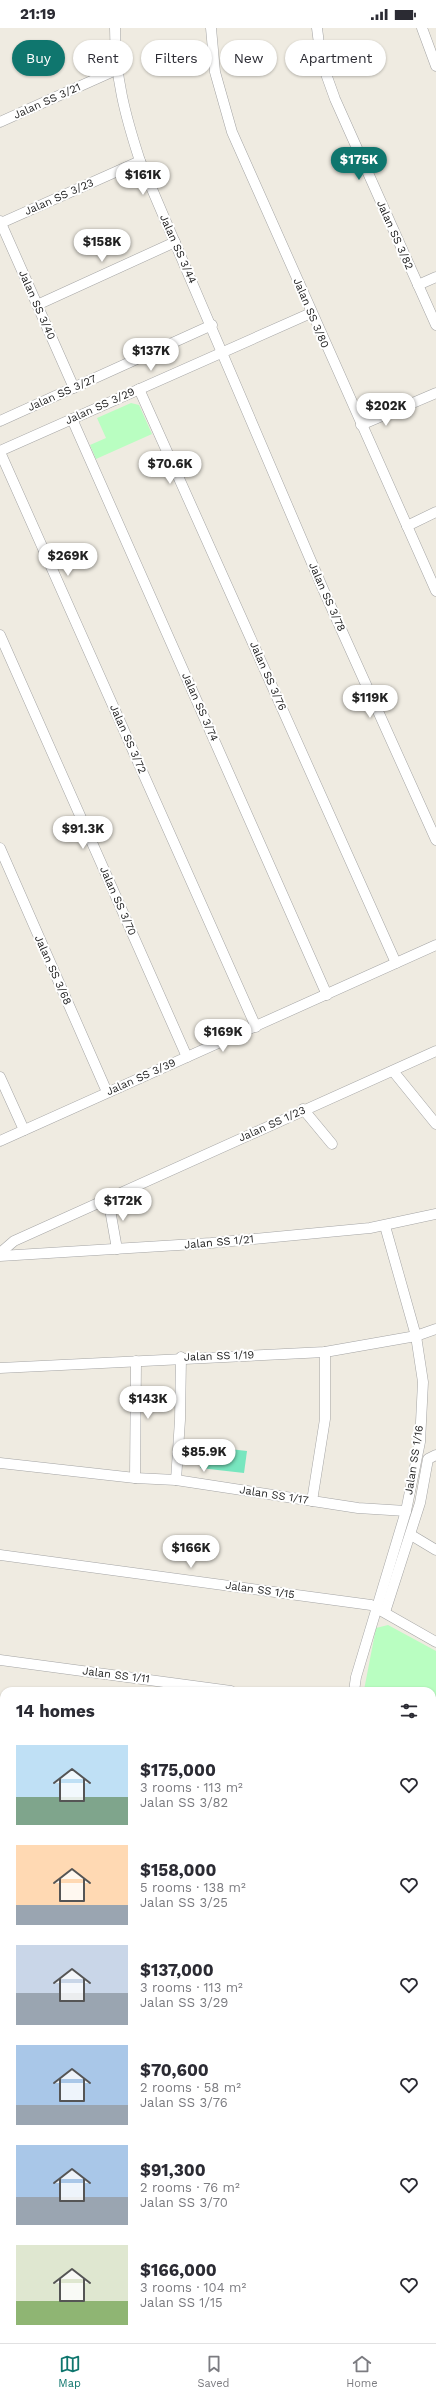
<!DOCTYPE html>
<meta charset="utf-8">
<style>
body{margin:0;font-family:"Work Sans",sans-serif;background:#f2f2f3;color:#2b2b33;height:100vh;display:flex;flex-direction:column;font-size:15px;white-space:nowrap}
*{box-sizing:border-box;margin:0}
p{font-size:13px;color:#7c7c81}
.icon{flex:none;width:22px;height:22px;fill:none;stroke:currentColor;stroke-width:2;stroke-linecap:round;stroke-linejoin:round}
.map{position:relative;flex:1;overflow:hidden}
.side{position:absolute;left:0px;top:1659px;width:436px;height:656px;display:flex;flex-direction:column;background:#fff;border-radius:12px 12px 0 0;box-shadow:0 1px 3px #0004}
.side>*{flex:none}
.hud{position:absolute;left:12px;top:12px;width:412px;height:36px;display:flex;gap:8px}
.price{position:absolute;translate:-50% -34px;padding:0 9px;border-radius:14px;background:#fff;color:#222;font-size:13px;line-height:26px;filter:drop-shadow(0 1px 2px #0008)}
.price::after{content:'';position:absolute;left:50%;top:24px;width:12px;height:9px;margin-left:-6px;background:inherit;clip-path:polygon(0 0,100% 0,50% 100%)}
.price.selected{background:#0f766e;color:#fff}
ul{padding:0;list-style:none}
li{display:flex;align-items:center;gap:12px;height:100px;padding:0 16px}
li span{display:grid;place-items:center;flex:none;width:112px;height:80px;border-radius:0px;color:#555}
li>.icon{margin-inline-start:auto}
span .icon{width:48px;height:48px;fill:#fffc;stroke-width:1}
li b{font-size:17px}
h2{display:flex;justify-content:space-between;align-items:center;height:48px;padding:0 16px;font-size:17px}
.pill{padding:0 14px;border-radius:18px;background:#fff;box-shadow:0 1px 3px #0004;font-size:14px;line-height:36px}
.pill.selected{background:#0f766e;color:#fff}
.status{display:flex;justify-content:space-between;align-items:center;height:28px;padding:0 20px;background:#fff;direction:ltr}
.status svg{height:11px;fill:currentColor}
.dock{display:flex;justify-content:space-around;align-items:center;height:56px;border-top:1px solid #e1e1e2;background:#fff;font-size:11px;color:#7c7c81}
.dock a{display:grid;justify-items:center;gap:2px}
.dock .selected{color:#0f766e}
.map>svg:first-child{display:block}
.cemetery{fill:#a0caa8}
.park{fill:#b9fec1}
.pitch{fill:#78e6bf}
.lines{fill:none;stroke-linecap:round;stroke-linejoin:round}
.minor-casing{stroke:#a4a4a4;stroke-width:11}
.minor{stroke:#fff;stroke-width:10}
.labels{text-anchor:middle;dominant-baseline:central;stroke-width:4;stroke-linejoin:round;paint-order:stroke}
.street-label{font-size:11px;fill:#1d1d1d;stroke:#fff}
</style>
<div class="status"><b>21:19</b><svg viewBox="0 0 49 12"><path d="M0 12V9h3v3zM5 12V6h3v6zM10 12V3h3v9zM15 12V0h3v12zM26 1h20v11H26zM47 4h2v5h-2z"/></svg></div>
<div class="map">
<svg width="436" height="2315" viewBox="0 0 436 2315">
<rect width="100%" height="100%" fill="#efebe1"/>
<!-- cemetery -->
<polygon class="cemetery" points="436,2030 436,2315 364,2315 363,2311 432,2311 432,2031"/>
<!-- park -->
<g class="park">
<polygon points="131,375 139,377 152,406 96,431 90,417 106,410 97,390"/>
<polygon points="388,1597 436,1623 436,1669 432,1668 432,1663 364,1662 376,1600"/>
</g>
<!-- pitch -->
<polygon class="pitch" points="203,1418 247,1423 244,1445 200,1440"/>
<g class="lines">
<!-- minor casing -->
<g class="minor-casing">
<g id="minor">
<path d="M115,0C115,49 125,87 140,133L323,561L436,812"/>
<polyline points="211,0 215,44 232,104 436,563"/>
<polyline points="317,0 321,32 335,71 436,297"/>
<polyline points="422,0 436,38"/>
<polyline points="0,94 116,42"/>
<polyline points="0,193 74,360"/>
<polyline points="1,195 140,133"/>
<polyline points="418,257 436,249"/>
<polyline points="37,277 175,214"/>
<polyline points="139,361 396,935"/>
<polyline points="72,391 327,967"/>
<polyline points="0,393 212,297"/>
<polyline points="361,397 436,365"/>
<polyline points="0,423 311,285"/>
<polyline points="0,424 256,999"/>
<polyline points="407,498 436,484"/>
<polyline points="0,607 187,1029"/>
<polyline points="0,820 107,1064"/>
<polyline points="393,1043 436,1096"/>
<polyline points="0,1049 24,1102"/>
<polyline points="303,1081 332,1116"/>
<polyline points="0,1113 436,917"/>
<polyline points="108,1170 117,1221"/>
<polyline points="0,1225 14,1213 436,1023"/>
<polyline points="0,1228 211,1215 370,1200 436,1186"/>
<polyline points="0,1340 325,1324 416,1308 436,1301"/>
<polyline points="0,1435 135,1450 176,1452 358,1480 406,1483"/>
<polyline points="135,1450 136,1333"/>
<polyline points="176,1452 180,1392 181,1329"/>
<polyline points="312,1473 325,1391 325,1324"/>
<polyline points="411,1507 436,1522"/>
<polyline points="0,1527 371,1577 436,1614"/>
<polyline points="385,1584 420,1475 428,1431 436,1427"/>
<polyline points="0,1632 231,1663"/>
<polyline points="354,1663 356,1649 406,1483 420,1414 423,1354 416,1308 385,1198"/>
<polyline points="432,1679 436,1679"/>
<polyline points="0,1729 4,1729"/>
<polyline points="0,1867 4,1871"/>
<polyline points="432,1892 436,1889"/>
<polyline points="432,2024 436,2022"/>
<polyline points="344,2311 345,2315"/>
</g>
</g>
<!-- minor -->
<use href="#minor" class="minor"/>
</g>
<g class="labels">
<!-- street labels -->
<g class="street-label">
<text transform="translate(47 73) rotate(-24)">Jalan SS 3/21</text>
<text transform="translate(59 169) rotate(-24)">Jalan SS 3/23</text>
<text transform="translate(395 207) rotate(66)">Jalan SS 3/82</text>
<text transform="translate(178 221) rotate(66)">Jalan SS 3/44</text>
<text transform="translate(37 277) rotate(66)">Jalan SS 3/40</text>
<text transform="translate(311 285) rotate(67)">Jalan SS 3/80</text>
<text transform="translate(62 365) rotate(-24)">Jalan SS 3/27</text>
<text transform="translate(100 378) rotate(-24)">Jalan SS 3/29</text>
<text transform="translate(327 569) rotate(66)">Jalan SS 3/78</text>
<text transform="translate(268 648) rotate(66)">Jalan SS 3/76</text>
<text transform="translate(200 679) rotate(66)">Jalan SS 3/74</text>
<text transform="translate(128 711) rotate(66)">Jalan SS 3/72</text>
<text transform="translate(118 873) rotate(66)">Jalan SS 3/70</text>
<text transform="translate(53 942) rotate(66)">Jalan SS 3/68</text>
<text transform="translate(141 1049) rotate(-24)">Jalan SS 3/39</text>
<text transform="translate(272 1096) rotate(-24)">Jalan SS 1/23</text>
<text transform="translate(219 1214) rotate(-5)">Jalan SS 1/21</text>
<text transform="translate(219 1328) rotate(-2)">Jalan SS 1/19</text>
<text transform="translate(414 1432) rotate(-81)">Jalan SS 1/16</text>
<text transform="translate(274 1467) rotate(9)">Jalan SS 1/17</text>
<text transform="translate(260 1562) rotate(8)">Jalan SS 1/15</text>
<text transform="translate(116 1647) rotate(7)">Jalan SS 1/11</text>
</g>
</g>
</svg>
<b class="price selected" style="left:359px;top:153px">$175K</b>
<b class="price" style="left:143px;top:168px">$161K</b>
<b class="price" style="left:102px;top:235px">$158K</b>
<b class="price" style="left:151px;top:344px">$137K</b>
<b class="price" style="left:386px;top:399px">$202K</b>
<b class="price" style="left:170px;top:457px">$70.6K</b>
<b class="price" style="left:68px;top:549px">$269K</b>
<b class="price" style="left:370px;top:691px">$119K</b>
<b class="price" style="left:83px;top:822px">$91.3K</b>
<b class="price" style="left:223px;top:1025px">$169K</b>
<b class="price" style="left:123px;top:1194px">$172K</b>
<b class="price" style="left:148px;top:1392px">$143K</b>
<b class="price" style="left:204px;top:1445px">$85.9K</b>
<b class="price" style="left:191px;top:1541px">$166K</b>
<div class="hud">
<a class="pill selected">Buy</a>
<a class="pill">Rent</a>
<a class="pill">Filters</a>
<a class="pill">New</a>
<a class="pill">Apartment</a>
</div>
<section class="side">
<h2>14 homes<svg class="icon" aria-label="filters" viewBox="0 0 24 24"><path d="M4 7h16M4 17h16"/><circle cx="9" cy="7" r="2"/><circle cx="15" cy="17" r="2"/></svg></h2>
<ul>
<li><span style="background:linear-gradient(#bfe0f5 65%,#7fa58c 0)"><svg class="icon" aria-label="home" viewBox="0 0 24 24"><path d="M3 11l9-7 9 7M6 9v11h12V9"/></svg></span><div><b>$175,000</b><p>3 rooms · 113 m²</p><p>Jalan SS 3/82</p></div><svg class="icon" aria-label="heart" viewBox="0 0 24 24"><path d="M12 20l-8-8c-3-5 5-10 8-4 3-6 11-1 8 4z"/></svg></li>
<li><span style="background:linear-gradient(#ffd9b3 75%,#9aa5b1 0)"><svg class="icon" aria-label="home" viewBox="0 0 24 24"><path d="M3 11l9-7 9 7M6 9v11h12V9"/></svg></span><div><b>$158,000</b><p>5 rooms · 138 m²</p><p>Jalan SS 3/25</p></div><svg class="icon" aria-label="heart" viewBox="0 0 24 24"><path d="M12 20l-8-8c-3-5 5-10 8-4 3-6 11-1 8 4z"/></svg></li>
<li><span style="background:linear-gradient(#c9d6e8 60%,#9aa5b1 0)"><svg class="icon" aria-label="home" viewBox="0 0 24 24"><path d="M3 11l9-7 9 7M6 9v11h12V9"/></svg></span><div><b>$137,000</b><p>3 rooms · 113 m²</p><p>Jalan SS 3/29</p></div><svg class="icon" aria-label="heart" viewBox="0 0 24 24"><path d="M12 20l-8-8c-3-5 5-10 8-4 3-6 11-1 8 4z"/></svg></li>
<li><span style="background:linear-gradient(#a9c7e8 75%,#9aa5b1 0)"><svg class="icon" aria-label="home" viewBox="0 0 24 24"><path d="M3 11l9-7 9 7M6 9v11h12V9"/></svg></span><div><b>$70,600</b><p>2 rooms · 58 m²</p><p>Jalan SS 3/76</p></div><svg class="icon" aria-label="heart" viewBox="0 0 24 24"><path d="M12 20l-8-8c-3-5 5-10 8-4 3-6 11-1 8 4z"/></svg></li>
<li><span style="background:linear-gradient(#a9c7e8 65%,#9aa5b1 0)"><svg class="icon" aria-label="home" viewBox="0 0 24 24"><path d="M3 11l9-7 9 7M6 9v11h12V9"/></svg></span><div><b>$91,300</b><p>2 rooms · 76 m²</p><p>Jalan SS 3/70</p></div><svg class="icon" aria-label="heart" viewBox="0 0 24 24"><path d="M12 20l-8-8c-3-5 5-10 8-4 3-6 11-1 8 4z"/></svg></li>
<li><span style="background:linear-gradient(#dfe7d0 70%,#8fb573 0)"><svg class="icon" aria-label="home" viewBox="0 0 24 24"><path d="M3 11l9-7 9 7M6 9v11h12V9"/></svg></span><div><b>$166,000</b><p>3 rooms · 104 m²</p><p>Jalan SS 1/15</p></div><svg class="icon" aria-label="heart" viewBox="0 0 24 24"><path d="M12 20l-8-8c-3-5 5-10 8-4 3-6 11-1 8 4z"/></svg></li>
</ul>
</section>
</div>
<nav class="dock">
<a class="selected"><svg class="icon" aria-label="map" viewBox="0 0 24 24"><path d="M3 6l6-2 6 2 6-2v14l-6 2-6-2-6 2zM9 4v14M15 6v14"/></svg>Map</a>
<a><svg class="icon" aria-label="saved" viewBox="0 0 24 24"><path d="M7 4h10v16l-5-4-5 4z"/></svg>Saved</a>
<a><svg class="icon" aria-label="home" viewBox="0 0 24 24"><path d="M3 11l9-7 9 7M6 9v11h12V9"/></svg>Home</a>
</nav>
